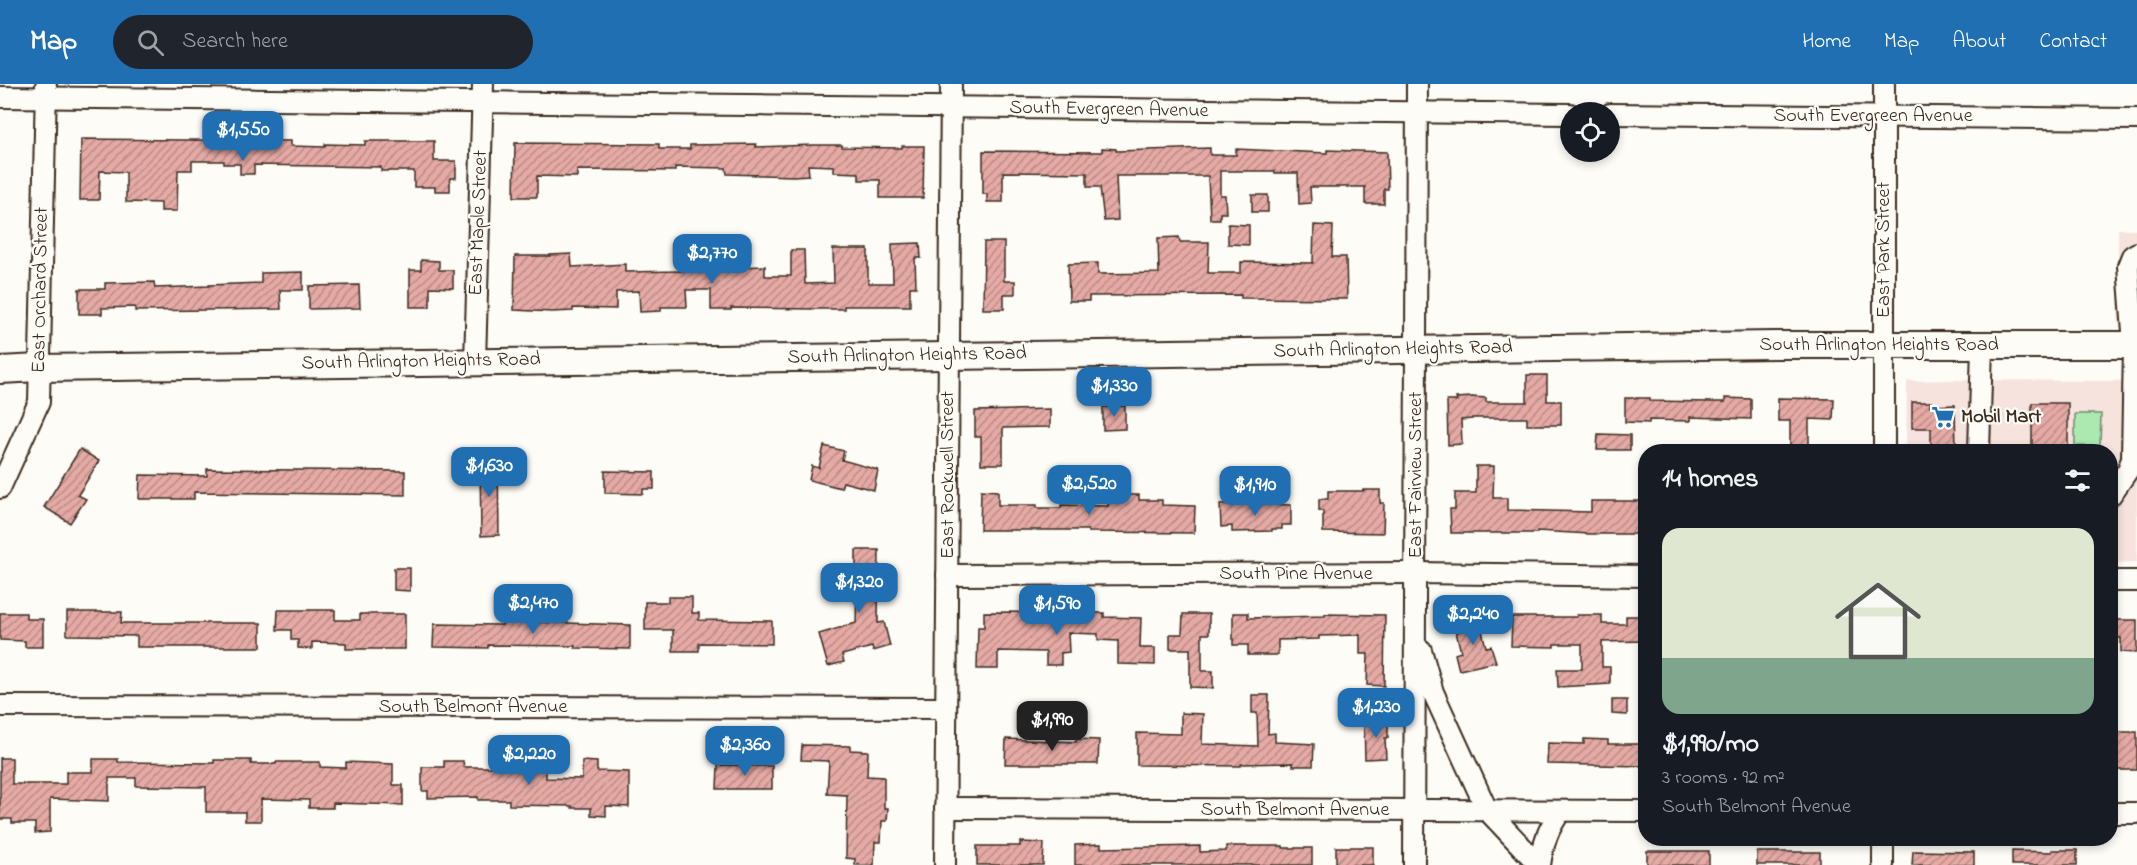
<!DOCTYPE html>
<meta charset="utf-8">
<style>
body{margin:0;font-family:"Indie Flower",sans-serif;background:#20242c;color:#f1f3f6;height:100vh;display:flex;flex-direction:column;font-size:22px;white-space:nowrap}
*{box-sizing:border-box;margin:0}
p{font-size:20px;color:#9ea1a6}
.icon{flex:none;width:33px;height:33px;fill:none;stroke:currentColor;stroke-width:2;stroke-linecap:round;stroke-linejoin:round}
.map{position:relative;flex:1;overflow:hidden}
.panel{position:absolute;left:1638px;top:360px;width:480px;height:402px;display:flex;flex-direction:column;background:#171b24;border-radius:24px;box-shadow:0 3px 9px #0003}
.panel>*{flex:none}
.buttons{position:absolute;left:1560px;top:18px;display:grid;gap:12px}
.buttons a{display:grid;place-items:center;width:60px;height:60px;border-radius:50%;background:#171b24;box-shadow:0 3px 9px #0003;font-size:30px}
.price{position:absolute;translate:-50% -51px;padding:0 14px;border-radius:12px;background:#1f6fb2;color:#fff;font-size:20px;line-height:39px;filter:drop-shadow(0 2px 3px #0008)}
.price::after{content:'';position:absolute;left:50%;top:36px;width:18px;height:14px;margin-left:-9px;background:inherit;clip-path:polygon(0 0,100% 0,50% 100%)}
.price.on{background:#222;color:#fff}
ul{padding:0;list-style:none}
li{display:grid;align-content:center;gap:12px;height:318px;padding:0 24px}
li+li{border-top:2px solid #363941}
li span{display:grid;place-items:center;height:186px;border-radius:18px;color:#555}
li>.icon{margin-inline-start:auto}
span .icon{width:108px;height:108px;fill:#fffc;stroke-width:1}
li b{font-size:26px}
h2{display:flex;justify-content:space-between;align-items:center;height:72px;padding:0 24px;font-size:26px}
header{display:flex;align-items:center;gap:36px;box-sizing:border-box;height:84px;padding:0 30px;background:#1f6fb2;color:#fff}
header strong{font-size:28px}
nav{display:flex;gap:33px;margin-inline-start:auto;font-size:21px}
.search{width:420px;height:54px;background:#20242c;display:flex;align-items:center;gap:15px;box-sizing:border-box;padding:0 21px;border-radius:33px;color:#9ea1a6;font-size:22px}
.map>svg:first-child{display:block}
.built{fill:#f6e3de}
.park{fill:#abe9b0;stroke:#738a67;stroke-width:1.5}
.building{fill:url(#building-hatch);stroke:#3b2a1e;stroke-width:1.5}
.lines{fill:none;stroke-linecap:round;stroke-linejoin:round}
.minor-casing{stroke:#3b2a1e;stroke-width:24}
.major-casing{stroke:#3b2a1e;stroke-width:30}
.minor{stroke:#fdfcf7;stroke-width:20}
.major{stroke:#fdfcf7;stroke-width:26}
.labels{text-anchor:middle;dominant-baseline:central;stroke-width:4.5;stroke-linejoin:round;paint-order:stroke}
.street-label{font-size:20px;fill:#3b2a1e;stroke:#fdfcf7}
.poi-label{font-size:20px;font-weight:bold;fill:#3b2a1e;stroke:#fdfcf7;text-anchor:start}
</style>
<header>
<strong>Map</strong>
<div class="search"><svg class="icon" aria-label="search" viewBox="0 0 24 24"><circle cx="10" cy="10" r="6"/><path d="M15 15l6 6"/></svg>Search here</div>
<nav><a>Home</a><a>Map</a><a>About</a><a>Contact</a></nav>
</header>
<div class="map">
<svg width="2137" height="781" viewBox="0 0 2137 781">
<defs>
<pattern id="building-hatch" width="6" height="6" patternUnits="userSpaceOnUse" patternTransform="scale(1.5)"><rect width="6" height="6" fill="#e5aaa5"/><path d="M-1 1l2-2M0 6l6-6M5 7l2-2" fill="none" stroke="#bb8b86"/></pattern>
</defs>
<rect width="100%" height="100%" fill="#fdfcf7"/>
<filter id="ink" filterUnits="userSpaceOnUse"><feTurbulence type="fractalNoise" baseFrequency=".0167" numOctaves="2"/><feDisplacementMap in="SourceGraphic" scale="12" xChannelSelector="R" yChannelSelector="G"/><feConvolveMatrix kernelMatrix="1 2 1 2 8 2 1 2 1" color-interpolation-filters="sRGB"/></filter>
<g filter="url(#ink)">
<!-- built -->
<g class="built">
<polygon points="2118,145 2137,145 2137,239 2118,240"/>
<polygon points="1957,296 2137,297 2137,478 2111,479 2110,368 1906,368 1907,297"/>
</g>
<!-- park -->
<polygon class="park" points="2075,330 2101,330 2100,362 2075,362"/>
<!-- building -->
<g class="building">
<polygon points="81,55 291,57 291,62 325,63 325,60 365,61 365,57 434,57 434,77 456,77 456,94 450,94 450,107 435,107 435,103 414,103 414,87 381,87 381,83 254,81 254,90 240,90 240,80 224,80 224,77 192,77 192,86 178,86 177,127 161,127 161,119 126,118 126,88 100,87 99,116 80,116"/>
<polygon points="515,59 659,60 659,65 690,65 690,61 756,60 756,63 813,61 842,61 842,63 902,64 902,62 924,62 923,114 880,114 880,96 859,96 859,89 834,88 834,82 808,81 809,91 793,92 727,90 726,84 675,83 675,87 577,86 577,93 537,92 537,113 514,113"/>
<polygon points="1102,64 1116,65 1116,67 1210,64 1210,71 1236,71 1236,65 1327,69 1327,66 1387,68 1388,105 1384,105 1384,120 1365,120 1365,103 1310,103 1311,119 1299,120 1298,89 1275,89 1275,87 1220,87 1220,111 1225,111 1226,129 1220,129 1220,135 1210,135 1208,92 1116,92 1118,136 1104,137 1100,103 1087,103 1087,89 1003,88 1003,118 987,118 987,110 983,110 983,67 1102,68"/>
<rect x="1252" y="111" width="16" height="17"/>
<polygon points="1228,140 1249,141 1249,161 1228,160"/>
<polygon points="1314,141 1333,142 1332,173 1346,173 1347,215 1241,214 1241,211 1089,212 1089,217 1069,217 1068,180 1098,179 1098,190 1159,189 1158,154 1179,153 1180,158 1209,158 1208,189 1241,189 1241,178 1313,179"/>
<polygon points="984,158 1004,158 1004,197 1015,197 1015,210 1004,210 1004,225 983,225"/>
<polygon points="920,159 921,174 915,174 916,203 910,203 910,222 844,222 844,225 814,225 731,224 731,226 711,226 711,206 686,206 687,223 661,223 661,227 640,228 639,207 616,208 616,225 573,224 573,227 552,228 514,226 515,172 550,172 550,171 571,170 572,183 625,180 625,188 736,186 736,183 765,182 765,192 791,192 791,166 804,166 805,200 834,199 833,165 868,165 868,199 893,199 892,160"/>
<polygon points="421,176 439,177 439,186 453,186 453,204 430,203 430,223 410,223 410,186 421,186"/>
<polygon points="303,188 303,206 280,206 281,225 135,227 135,223 102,224 102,230 79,230 79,205 105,205 105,199 154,198 155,204 209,202 209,201 261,199 261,189"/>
<polygon points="359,201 360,224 309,225 309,202"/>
<polygon points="1527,291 1547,291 1547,317 1561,317 1561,341 1527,341 1527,334 1472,334 1472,335 1461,336 1462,360 1448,361 1447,317 1457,317 1456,314 1472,313 1486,314 1486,318 1527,318"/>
<polygon points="1625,314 1650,314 1650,317 1711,318 1725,318 1725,314 1751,315 1751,335 1690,333 1690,337 1649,336 1649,339 1625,338"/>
<polygon points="1778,314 1834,315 1833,336 1809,335 1809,368 1790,368 1790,337 1778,337"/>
<polygon points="1912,318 1931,318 1930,322 1955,321 1956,368 1931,368 1931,344 1912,344"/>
<rect x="2032" y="319" width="36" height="49"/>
<polygon points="1125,322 1125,345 1103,346 1103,323"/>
<polygon points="1050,325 1050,343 1003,344 1003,380 981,380 981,353 975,353 975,327"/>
<polygon points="1598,350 1630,351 1630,366 1597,366"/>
<polygon points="824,362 844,367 842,376 878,386 874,406 843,398 841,404 809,396 812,382 819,384"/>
<polygon points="80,365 99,377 78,411 86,415 70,439 44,423"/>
<polygon points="480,377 498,377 499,451 481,452"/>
<polygon points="1476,382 1494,382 1493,414 1507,414 1507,426 1591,428 1591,417 1644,417 1645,450 1590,450 1537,447 1537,449 1451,449 1450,425 1455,425 1455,409 1476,409"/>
<polygon points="207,385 405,387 405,411 194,408 194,415 139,415 140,391 207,392"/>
<polygon points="605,387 654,388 654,405 643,405 643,410 605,409"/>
<polygon points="981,406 998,407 998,421 1037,421 1037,424 1061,424 1061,421 1108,422 1108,411 1139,411 1139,416 1162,416 1162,421 1195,422 1194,449 1088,448 1088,446 980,446"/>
<polygon points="1363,406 1380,406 1380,419 1384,419 1383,449 1323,448 1323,427 1319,427 1319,415 1328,415 1328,407 1363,407"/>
<polygon points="1241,419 1291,421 1291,441 1282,441 1282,445 1272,445 1272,447 1232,448 1232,442 1221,443 1220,420"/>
<polygon points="856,466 879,466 878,539 884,538 890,562 873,567 872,563 842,571 844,578 828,582 819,550 856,539 857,503 844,503 844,490 856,490"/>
<polygon points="394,484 410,484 410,507 394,506"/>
<polygon points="668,513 692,513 692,529 699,529 699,536 772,537 772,560 699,559 699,567 673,567 673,546 645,546 645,518 668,518"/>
<polygon points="278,526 335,526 335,536 360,536 360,530 405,530 405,565 346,565 346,559 312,558 312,565 298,564 298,556 291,556 291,546 277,546"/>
<polygon points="67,528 122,528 121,539 261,539 261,563 137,563 137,552 67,551"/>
<polygon points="984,528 1104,529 1104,533 1141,534 1140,564 1155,564 1155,581 1118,580 1118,557 1098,556 1098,550 1068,549 1069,568 1061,569 1061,581 1046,581 1046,568 998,567 998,585 977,585 978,543 984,543"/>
<polygon points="0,529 26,529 26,535 43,535 43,563 25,563 25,557 0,556"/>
<polygon points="1233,529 1248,529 1248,534 1325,532 1325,530 1385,531 1384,602 1367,601 1368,570 1360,570 1360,551 1319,552 1319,555 1278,556 1278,571 1248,571 1248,561 1233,561"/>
<polygon points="1183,530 1209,530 1209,550 1202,550 1202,587 1213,587 1213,604 1190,603 1190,565 1170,565 1170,550 1182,550"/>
<polygon points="1478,531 1486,563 1491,562 1496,578 1459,586 1455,570 1461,568 1456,548 1466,545 1463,534"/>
<polygon points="1577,531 1602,531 1602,540 1626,540 1626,532 1645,532 1645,557 1602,558 1602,583 1610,583 1610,600 1558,603 1557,585 1582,585 1582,560 1554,560 1554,563 1511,562 1512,533 1577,533"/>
<polygon points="2110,536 2137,536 2137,569 2121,568 2121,554 2110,554"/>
<polygon points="502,537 630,541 630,565 575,564 575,562 488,561 488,564 433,563 434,540 502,541"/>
<polygon points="1252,611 1269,611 1268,650 1275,649 1275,658 1314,660 1313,682 1293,682 1293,679 1241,680 1241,682 1137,681 1137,649 1181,650 1181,629 1203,630 1202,660 1258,662 1257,629 1252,629"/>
<polygon points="1612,616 1627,616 1627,631 1612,630"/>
<polygon points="1388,637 1388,654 1385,654 1386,674 1365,675 1364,638"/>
<rect x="2110" y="648" width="27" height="38"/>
<polygon points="1006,655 1076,658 1077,655 1099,656 1098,680 1005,680"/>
<polygon points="1584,655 1608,656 1608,660 1644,660 1644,682 1547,680 1548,659 1584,660"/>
<polygon points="802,661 850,662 850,666 868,667 867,692 884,693 884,724 888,724 887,737 882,737 881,758 875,758 874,781 855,781 855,775 846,774 847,711 827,710 829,677 801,676"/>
<polygon points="0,674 12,674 12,700 66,700 66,688 93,688 93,675 118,675 118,678 214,679 214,676 251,676 251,680 276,680 276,678 320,678 320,683 346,684 346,678 393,680 393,701 403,701 403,721 333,719 333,724 309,724 309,716 261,715 261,737 245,737 245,728 206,728 206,703 136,702 136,694 109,694 109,717 50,715 50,748 35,749 35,739 12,739 12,735 0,735"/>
<polygon points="444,677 463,677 464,683 502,683 502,678 546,680 546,694 582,695 582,677 597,678 597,687 629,688 629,723 606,722 606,732 591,731 591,724 572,724 572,722 509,721 509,716 478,716 478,713 428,714 428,707 422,707 422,683 444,683"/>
<polygon points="718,681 772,682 772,705 717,705"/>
<polygon points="1020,758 1044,759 1043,781 977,781 977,762 1020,762"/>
<polygon points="1101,760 1101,764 1200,762 1200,768 1226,767 1226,762 1283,762 1283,764 1312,764 1312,781 1075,781 1075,761"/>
<rect x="1336" y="763" width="37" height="18"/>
<polygon points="2052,766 2077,766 2077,781 2012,781 2012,767 2052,768"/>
<rect x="1647" y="767" width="62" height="14"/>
<polygon points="1913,767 1974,768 1974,781 1912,781"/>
<rect x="1757" y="768" width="63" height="13"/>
</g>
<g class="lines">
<!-- minor casing -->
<g class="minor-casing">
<g id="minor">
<polyline points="0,13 1570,30"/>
<polyline points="1610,30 2137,35"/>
<polyline points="475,278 483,0"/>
<polyline points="1884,368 1884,0"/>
<polyline points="1979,368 1982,261"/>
<polyline points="0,404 39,318 46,1"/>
<polyline points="2110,412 2128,386 2132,375 2134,261 2128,182 2132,172 2137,169"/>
<polyline points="947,491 1415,489 1646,492"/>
<polyline points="2110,497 2137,497"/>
<polyline points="1421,566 1433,608 1487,726 1539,781"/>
<polyline points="0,622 946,624"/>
<polyline points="945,724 1646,727"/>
<polyline points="2110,729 2137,729"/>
<polyline points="945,781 951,0"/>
<polyline points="1414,781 1417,0"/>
<path d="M1540,781C1543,760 1548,744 1561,727"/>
<polyline points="1883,781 1883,754"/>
</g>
</g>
<!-- major casing -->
<g class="major-casing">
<polyline id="major" points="0,286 39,284 1775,261 2137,261"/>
</g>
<!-- minor -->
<use href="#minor" class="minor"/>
<!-- major -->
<use href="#major" class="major"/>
</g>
</g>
<!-- icons -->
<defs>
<g id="supermarket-bare" transform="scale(1.8)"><path d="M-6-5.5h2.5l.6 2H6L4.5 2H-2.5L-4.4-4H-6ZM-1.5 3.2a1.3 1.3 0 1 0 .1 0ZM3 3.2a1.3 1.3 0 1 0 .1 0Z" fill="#1f6fb2" stroke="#fdfcf7" stroke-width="2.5" paint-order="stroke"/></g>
</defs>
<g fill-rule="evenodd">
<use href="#supermarket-bare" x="1943" y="333"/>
</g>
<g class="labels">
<!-- street labels -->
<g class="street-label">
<text transform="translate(1109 26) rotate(1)">South Evergreen Avenue</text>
<text x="1873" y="32">South Evergreen Avenue</text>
<text transform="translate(479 139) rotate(-88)">East Maple Street</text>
<text transform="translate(1884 166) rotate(-90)">East Park Street</text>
<text transform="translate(41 206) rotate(-89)">East Orchard Street</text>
<text x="1879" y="261">South Arlington Heights Road</text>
<text transform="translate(1393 266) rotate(-1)">South Arlington Heights Road</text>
<text transform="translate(907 272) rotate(-1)">South Arlington Heights Road</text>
<text transform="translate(421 278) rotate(-1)">South Arlington Heights Road</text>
<text transform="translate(948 391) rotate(-90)">East Rockwell Street</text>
<text transform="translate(1416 391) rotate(-90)">East Fairview Street</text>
<text x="1296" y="490">South Pine Avenue</text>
<text x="473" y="623">South Belmont Avenue</text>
<text x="1295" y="726">South Belmont Avenue</text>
</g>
<!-- poi labels -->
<g class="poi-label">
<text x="1961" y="333">Mobil Mart</text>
</g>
</g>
</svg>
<div class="buttons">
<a><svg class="icon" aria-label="locate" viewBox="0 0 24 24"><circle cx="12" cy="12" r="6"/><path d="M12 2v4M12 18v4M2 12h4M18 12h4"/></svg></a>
</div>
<b class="price" style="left:243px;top:78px">$1,550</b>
<b class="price" style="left:712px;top:201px">$2,770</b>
<b class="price" style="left:1114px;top:334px">$1,330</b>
<b class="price" style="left:489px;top:414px">$1,630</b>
<b class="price" style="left:1089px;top:432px">$2,520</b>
<b class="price" style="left:1255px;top:433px">$1,910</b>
<b class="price" style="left:859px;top:530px">$1,320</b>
<b class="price" style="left:533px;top:551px">$2,470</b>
<b class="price" style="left:1057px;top:552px">$1,590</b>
<b class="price" style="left:1473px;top:562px">$2,240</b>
<b class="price" style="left:1376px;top:655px">$1,230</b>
<b class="price on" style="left:1052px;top:668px">$1,990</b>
<b class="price" style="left:745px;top:693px">$2,360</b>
<b class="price" style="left:529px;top:702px">$2,220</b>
<section class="panel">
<h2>14 homes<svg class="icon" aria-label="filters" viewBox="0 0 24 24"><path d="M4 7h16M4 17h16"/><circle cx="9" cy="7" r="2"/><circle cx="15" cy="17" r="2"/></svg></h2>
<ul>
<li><span style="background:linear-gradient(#dfe7d0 70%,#7fa58c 0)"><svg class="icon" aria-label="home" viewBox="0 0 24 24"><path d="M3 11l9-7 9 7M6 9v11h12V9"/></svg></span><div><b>$1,990/mo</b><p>3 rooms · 92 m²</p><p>South Belmont Avenue</p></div></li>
</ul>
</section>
</div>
